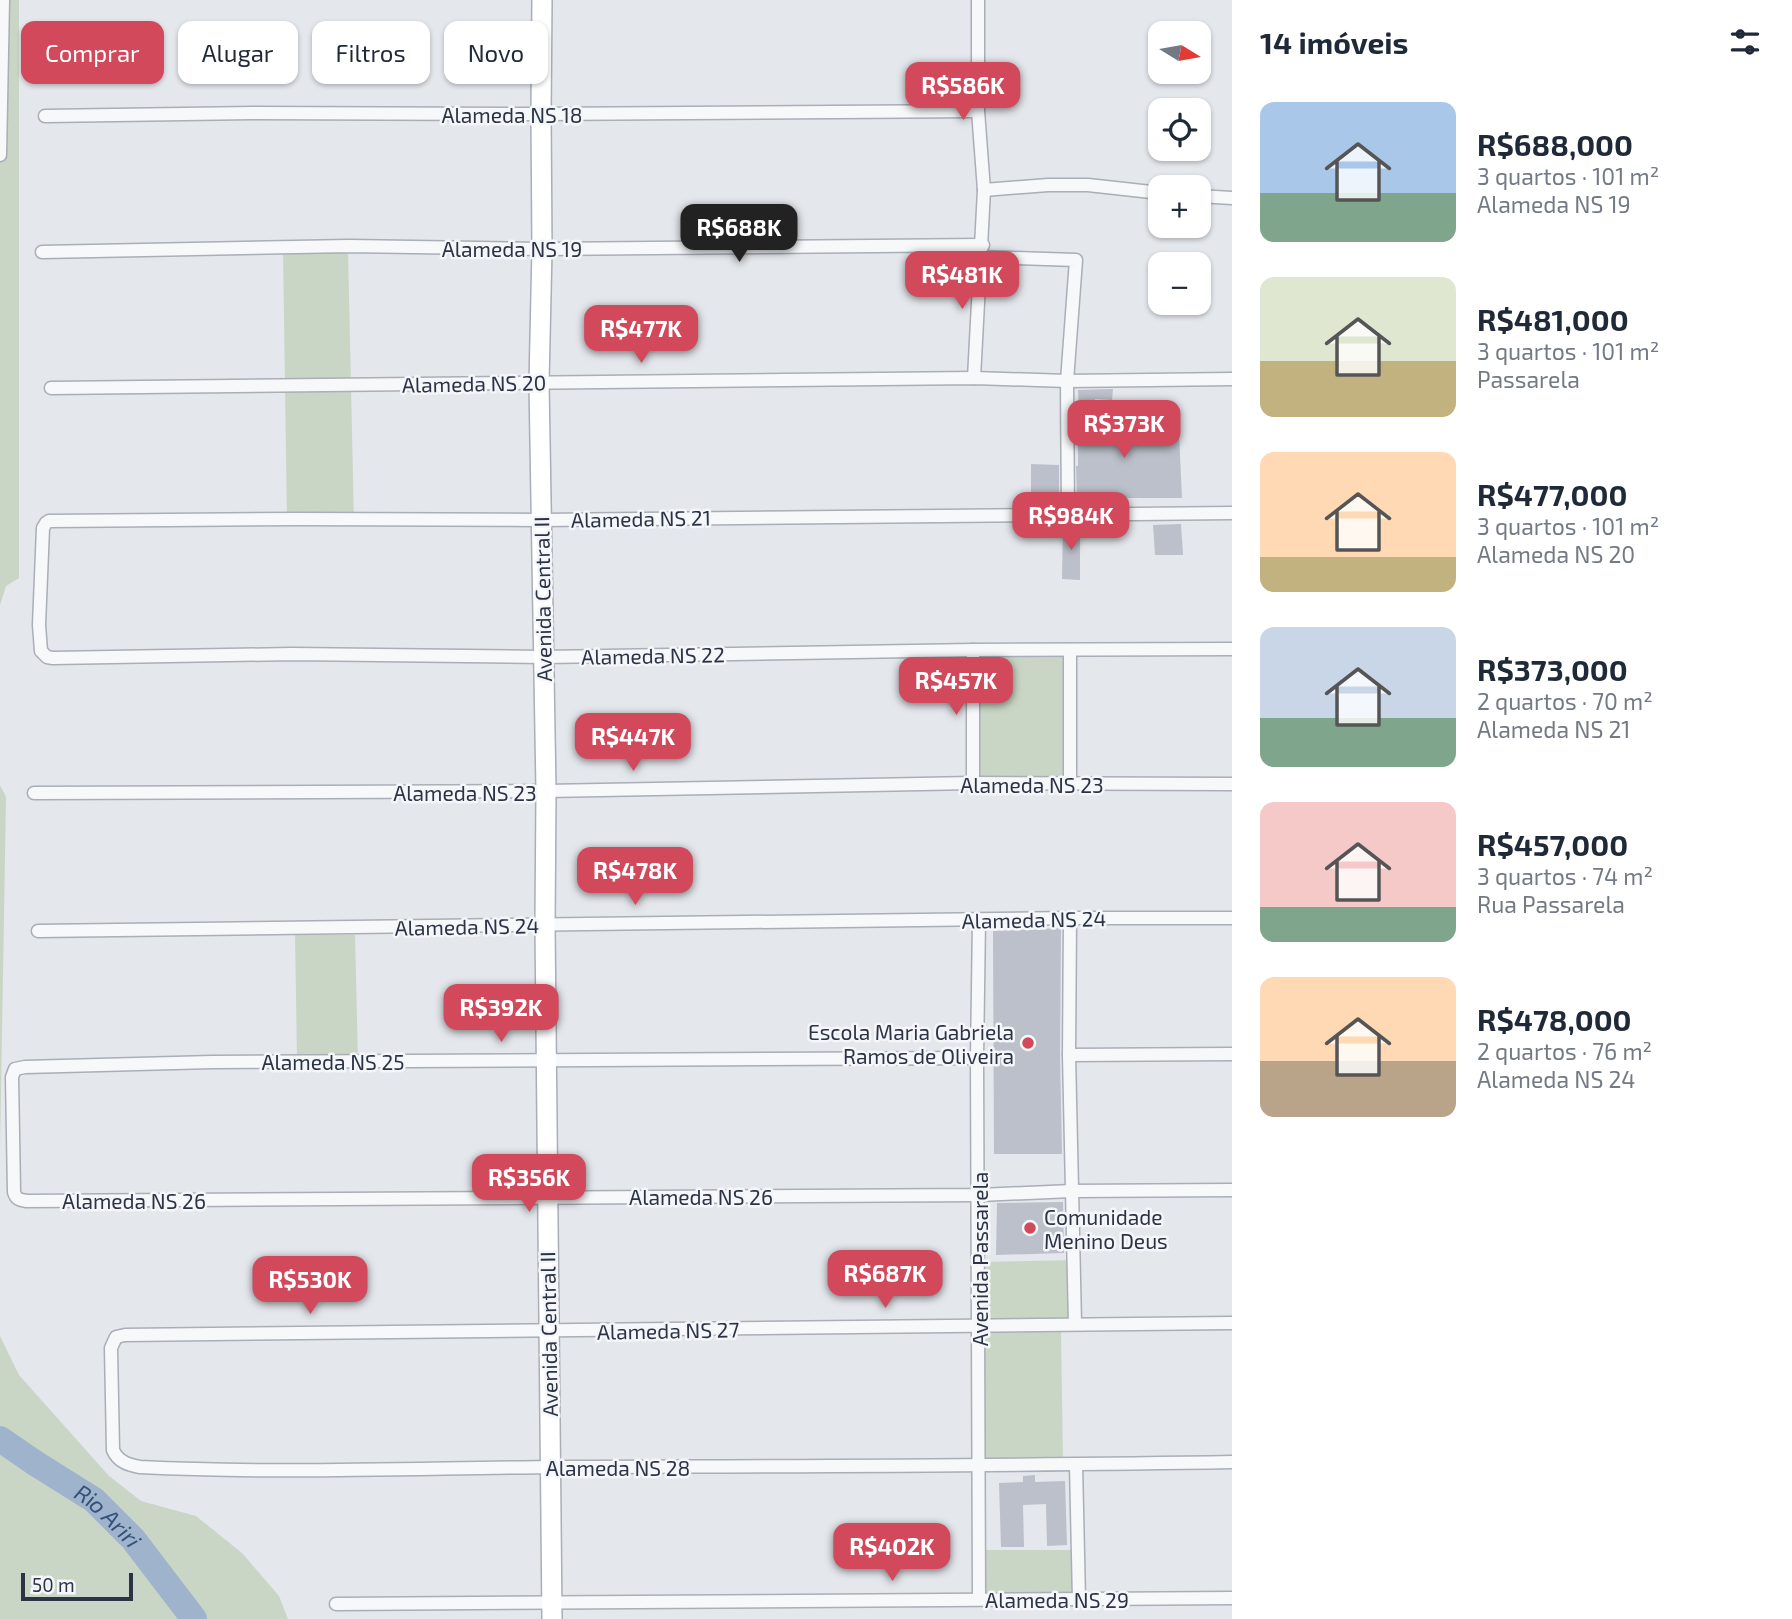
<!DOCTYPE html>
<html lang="pt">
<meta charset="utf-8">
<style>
body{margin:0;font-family:"Exo 2",sans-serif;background:#f2f2f3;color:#1f2937;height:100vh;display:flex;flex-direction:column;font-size:26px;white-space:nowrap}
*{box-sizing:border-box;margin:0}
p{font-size:23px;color:#747a83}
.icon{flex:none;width:38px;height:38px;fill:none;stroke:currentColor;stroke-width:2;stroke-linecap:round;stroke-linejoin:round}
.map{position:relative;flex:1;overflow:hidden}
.drawer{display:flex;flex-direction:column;background:#fff;width:560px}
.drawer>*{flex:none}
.top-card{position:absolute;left:21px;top:21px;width:665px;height:63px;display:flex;gap:14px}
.needle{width:46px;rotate:101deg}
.fabs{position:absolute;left:1148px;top:21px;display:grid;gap:14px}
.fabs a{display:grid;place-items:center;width:63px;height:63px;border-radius:14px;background:#fff;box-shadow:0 2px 5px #0004;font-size:35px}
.scale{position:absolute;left:21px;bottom:18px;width:112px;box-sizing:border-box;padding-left:7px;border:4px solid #2b3445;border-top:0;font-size:19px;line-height:24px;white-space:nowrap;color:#2b3445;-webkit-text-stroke:5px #f4f6f9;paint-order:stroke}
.price{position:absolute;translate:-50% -60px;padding:0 16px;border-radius:14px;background:#d1495b;color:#fff;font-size:23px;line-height:46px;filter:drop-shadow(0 2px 4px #0008)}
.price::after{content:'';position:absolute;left:50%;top:42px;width:21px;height:16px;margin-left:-10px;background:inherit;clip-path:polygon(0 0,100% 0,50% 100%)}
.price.current{background:#222;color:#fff}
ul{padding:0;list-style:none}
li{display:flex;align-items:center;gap:21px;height:175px;padding:0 28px}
li span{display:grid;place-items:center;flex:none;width:196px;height:140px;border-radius:14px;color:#555}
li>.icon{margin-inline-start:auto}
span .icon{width:84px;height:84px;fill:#fffc;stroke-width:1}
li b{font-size:30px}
h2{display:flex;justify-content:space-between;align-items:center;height:84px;padding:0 28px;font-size:30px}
.tag{padding:0 24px;border-radius:14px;background:#fff;box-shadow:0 2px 5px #0004;font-size:24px;line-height:63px}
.tag.current{background:#d1495b;color:#fff}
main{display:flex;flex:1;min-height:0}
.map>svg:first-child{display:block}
.green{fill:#c9d6c5}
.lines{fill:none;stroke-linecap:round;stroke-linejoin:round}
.river{stroke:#9fb4cc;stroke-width:26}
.building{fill:#bbc0ca}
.street-casing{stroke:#a9aeb7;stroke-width:15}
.secondary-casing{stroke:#a9aeb7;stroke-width:22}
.street{stroke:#f7f8fa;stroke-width:12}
.secondary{stroke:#fff;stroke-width:19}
.poi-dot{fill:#d1495b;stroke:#f4f6f9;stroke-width:2.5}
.labels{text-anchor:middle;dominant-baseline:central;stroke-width:5;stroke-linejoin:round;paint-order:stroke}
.street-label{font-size:21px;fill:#2b3445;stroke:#f4f6f9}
.poi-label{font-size:21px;fill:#2b3445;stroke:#f4f6f9;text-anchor:end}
.water-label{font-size:23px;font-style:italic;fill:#34527a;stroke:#f4f6f9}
</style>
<main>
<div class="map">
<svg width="1232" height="1619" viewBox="0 0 1232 1619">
<rect width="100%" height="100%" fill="#e4e7ec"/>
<!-- green -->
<g class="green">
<polygon points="0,0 19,0 19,578 6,586 0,605"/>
<polygon points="283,250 348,250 354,523 287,523"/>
<polygon points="1071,650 1074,787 977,788 973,652"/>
<polygon points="0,785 6,797 0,1150"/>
<polygon points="295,934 355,935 358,1061 297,1062"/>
<polygon points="1071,1260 1073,1327 980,1329 979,1262"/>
<polygon points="1061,1332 1063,1463 981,1464 980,1333"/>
<polygon points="0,1336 19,1375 109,1476 141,1501 196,1516 242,1553 279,1596 288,1619 0,1619"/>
<polygon points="980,1550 1075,1550 1076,1597 981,1597"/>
</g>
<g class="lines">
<!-- river -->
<path class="river" id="s1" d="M0,1439L35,1463L94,1500L133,1539L194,1619"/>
</g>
<!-- building -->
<g class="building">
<polygon points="1113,389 1112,400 1095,399 1094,432 1106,432 1106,443 1135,442 1134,436 1179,434 1182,498 1077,498 1076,466 1078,466 1078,432 1080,432 1078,390"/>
<polygon points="1031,464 1059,465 1059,498 1031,498"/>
<polygon points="1063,523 1080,523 1080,580 1062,579"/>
<polygon points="1181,524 1183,555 1155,555 1153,525"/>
<polygon points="1061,928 1060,1055 1062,1154 994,1154 993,931"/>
<polygon points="1063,1202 1064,1253 996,1255 997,1203"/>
<polygon points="1035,1475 1035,1482 1065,1481 1067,1545 1047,1546 1046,1504 1023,1505 1024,1547 1001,1547 999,1483 1023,1482 1023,1476"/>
</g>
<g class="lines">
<!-- street casing -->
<g class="street-casing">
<g id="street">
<polyline points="45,116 253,113 541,114 978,111"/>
<polyline points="0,155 3,0"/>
<polyline points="984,190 1048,185 1088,185 1160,193"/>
<polyline points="1199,196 1232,198"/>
<polyline points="42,252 349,246 542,249 983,245"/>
<polyline points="982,257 1076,260 1067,381 1068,515"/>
<polyline points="974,378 984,190 978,111 978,0"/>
<polyline points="51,388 974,378 1067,381 1232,379"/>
<polyline points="1232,513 541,520 297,519 49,521 46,523 43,528 39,625 41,651 47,657 53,658 292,654 544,657 973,650 1232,649"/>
<polyline points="973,650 973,783"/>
<polyline points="1070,650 1070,784"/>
<polyline points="34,793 546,791 973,783 1232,784"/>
<polyline points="1070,918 1069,1055 1075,1324"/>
<polyline points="38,931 1070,918 1232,918"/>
<polyline points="1069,1055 1232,1054"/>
<path d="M977,1058L212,1062L25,1067L15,1069L12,1077L14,1192C16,1200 21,1200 27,1201L979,1195L1072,1191L1232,1190"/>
<path d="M1232,1323L125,1335L116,1337L111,1348L113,1450C118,1462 129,1465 140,1467C281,1474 422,1468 562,1467C786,1466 1009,1466 1232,1462"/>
<polyline points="1076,1465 1079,1600"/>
<polyline points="979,1599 977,1058 979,920"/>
<polyline points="336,1604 1232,1598"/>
</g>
</g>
<!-- secondary casing -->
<g class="secondary-casing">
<polyline id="secondary" points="542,0 541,114 542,249 539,383 546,791 545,925 552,1619"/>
</g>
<!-- street -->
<use href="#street" class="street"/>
<!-- secondary -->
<use href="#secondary" class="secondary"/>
</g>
<!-- markers -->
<g class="poi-dot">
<circle cx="1028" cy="1043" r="7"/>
<circle cx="1030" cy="1228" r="7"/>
</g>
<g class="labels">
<!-- street labels -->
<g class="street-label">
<text x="512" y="114">Alameda NS 18</text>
<text x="512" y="248">Alameda NS 19</text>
<text transform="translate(474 383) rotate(-1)">Alameda NS 20</text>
<text transform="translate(641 518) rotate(-1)">Alameda NS 21</text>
<text transform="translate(542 599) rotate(-91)">Avenida Central II</text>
<text transform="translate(653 655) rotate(-1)">Alameda NS 22</text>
<text x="1032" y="784">Alameda NS 23</text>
<text x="465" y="792">Alameda NS 23</text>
<text transform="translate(1034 919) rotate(-1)">Alameda NS 24</text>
<text transform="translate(467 926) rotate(-1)">Alameda NS 24</text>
<text x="333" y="1061">Alameda NS 25</text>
<text x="701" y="1196">Alameda NS 26</text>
<text x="134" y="1200">Alameda NS 26</text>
<text transform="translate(979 1259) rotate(-90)">Avenida Passarela</text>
<text transform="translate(668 1330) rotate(-1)">Alameda NS 27</text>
<text transform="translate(548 1334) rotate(-91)">Avenida Central II</text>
<text x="618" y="1467">Alameda NS 28</text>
<text x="1057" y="1599">Alameda NS 29</text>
</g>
<!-- poi labels -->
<g class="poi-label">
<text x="1014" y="1031">Escola Maria Gabriela<tspan x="1014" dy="24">Ramos de Oliveira</tspan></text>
<text x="1044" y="1216" text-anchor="start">Comunidade<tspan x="1044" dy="24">Menino Deus</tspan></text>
</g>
<!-- water labels -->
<g class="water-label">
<text stroke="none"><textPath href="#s1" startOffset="133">Rio Ariri</textPath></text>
</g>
</g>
</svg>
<div class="fabs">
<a><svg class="needle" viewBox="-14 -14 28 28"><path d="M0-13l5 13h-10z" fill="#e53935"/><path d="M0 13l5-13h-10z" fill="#747a83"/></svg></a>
<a><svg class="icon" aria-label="locate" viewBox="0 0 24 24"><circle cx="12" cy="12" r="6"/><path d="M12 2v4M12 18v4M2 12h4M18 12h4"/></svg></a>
<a>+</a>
<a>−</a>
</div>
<div class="scale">50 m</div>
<b class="price" style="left:963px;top:122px">R$586K</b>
<b class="price current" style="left:739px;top:264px">R$688K</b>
<b class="price" style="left:962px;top:311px">R$481K</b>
<b class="price" style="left:641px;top:365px">R$477K</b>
<b class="price" style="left:1124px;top:460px">R$373K</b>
<b class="price" style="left:1071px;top:552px">R$984K</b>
<b class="price" style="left:956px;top:717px">R$457K</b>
<b class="price" style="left:633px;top:773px">R$447K</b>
<b class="price" style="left:635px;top:907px">R$478K</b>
<b class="price" style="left:501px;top:1044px">R$392K</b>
<b class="price" style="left:529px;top:1214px">R$356K</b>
<b class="price" style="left:885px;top:1310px">R$687K</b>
<b class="price" style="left:310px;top:1316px">R$530K</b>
<b class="price" style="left:892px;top:1583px">R$402K</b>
<div class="top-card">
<a class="tag current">Comprar</a>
<a class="tag">Alugar</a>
<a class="tag">Filtros</a>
<a class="tag">Novo</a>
</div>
</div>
<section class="drawer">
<h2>14 imóveis<svg class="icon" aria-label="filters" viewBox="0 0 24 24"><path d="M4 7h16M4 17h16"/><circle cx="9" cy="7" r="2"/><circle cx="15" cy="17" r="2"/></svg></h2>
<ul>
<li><span style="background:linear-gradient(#a9c7e8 65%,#7fa58c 0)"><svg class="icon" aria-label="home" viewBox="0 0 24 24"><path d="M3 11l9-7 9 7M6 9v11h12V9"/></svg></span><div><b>R$688,000</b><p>3 quartos · 101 m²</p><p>Alameda NS 19</p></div></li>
<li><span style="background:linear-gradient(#dfe7d0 60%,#c2b280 0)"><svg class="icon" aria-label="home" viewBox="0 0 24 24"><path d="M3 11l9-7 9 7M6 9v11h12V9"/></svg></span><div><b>R$481,000</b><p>3 quartos · 101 m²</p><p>Passarela</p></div></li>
<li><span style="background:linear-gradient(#ffd9b3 75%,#c2b280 0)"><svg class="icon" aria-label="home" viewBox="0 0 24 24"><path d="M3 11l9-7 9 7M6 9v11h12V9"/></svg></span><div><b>R$477,000</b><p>3 quartos · 101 m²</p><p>Alameda NS 20</p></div></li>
<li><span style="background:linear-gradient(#c9d6e8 65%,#7fa58c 0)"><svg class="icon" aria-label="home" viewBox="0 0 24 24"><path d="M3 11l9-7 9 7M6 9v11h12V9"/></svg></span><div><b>R$373,000</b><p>2 quartos · 70 m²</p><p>Alameda NS 21</p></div></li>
<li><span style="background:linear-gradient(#f6c9c9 75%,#7fa58c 0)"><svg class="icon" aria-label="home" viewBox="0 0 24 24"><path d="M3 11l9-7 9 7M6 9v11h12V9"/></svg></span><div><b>R$457,000</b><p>3 quartos · 74 m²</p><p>Rua Passarela</p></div></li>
<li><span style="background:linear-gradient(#ffd9b3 60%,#b9a48a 0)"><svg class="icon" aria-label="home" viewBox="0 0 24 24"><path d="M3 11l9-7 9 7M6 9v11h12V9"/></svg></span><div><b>R$478,000</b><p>2 quartos · 76 m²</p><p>Alameda NS 24</p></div></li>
</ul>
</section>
</main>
